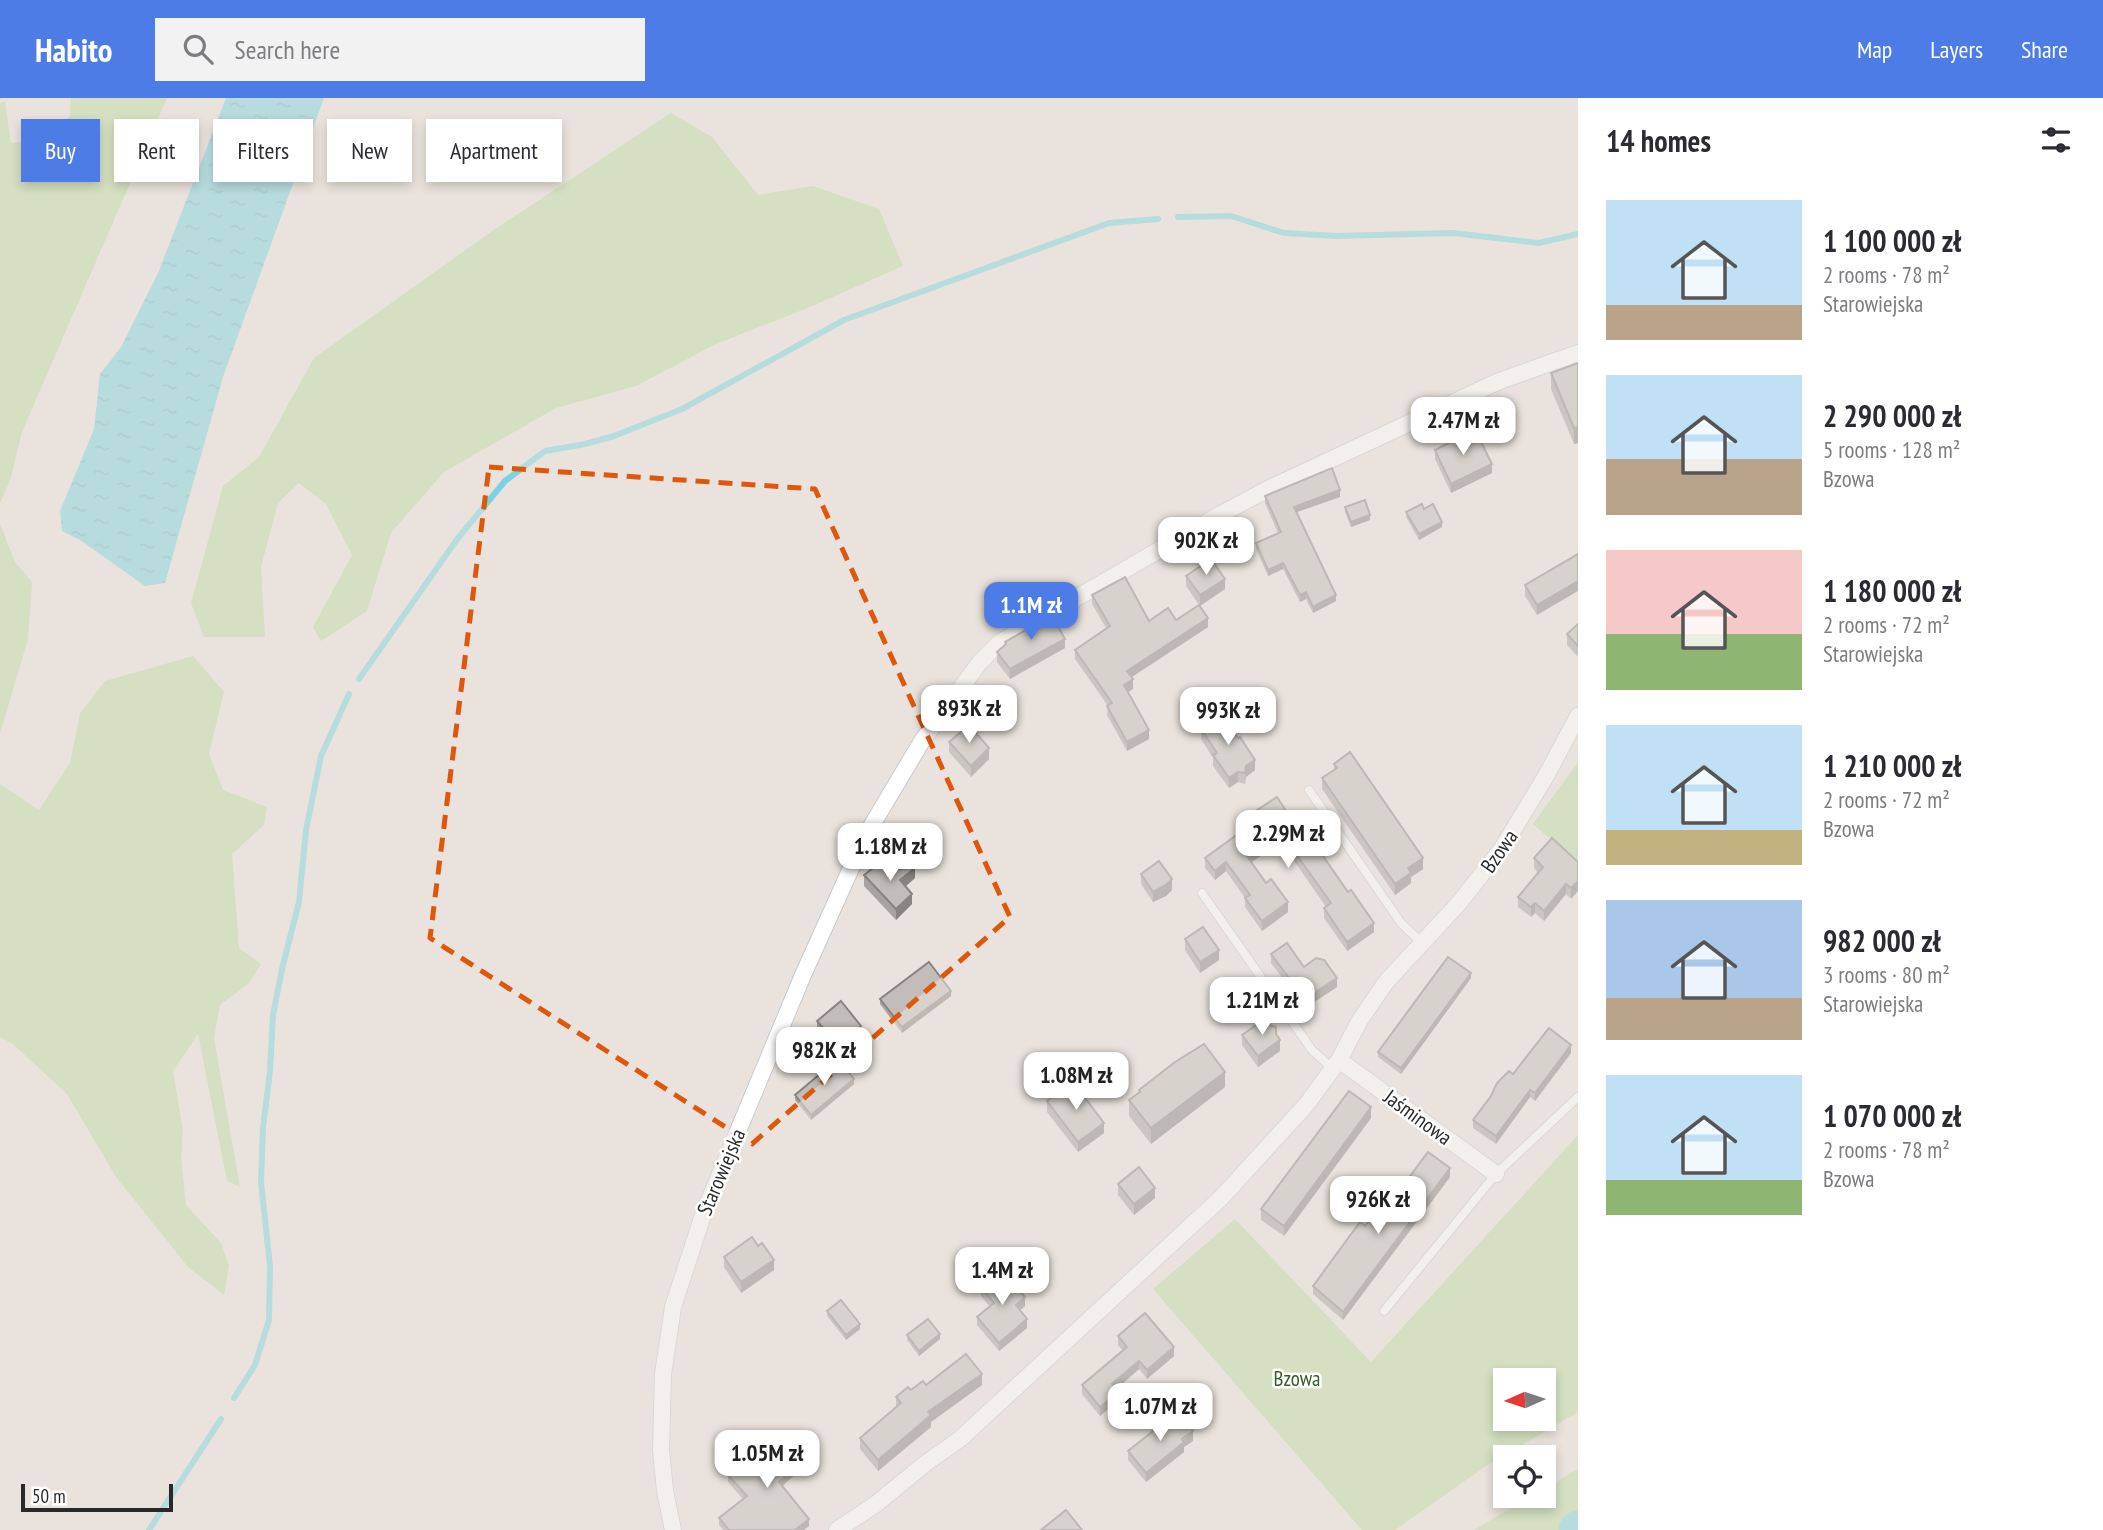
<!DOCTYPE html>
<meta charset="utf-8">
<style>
body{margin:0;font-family:"PT Sans Narrow",sans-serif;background:#f2f2f3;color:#2b2b33;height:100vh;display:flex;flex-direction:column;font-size:26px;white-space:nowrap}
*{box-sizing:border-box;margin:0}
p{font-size:23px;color:#7c7c81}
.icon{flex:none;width:38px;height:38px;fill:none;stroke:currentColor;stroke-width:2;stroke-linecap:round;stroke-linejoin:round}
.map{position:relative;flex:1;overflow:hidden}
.drawer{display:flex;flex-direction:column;background:#fff;width:525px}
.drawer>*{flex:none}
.guide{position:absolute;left:21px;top:21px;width:665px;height:63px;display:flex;gap:14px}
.needle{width:46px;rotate:267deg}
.fabs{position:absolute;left:1493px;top:1270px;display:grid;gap:14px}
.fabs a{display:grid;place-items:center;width:63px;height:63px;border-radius:0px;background:#fff;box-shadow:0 4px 10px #0003;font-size:35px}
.scale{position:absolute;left:21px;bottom:18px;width:152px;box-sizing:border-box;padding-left:7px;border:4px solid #292929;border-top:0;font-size:19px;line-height:24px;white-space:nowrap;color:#292929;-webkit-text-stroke:5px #fff;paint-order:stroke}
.price{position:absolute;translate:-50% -60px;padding:0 16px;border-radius:14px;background:#fff;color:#222;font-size:23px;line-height:46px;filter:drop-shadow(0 2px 4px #0008)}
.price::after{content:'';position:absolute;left:50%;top:42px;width:21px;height:16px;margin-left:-10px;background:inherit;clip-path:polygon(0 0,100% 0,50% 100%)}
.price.current{background:#4e7ce6;color:#fff}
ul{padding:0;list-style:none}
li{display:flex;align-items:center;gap:21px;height:175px;padding:0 28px}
li span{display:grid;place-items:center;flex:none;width:196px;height:140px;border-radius:0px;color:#555}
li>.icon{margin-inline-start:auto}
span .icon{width:84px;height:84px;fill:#fffc;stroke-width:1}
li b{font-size:30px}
h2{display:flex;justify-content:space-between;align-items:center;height:84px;padding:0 28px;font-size:30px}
.pill{padding:0 24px;border-radius:0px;background:#fff;box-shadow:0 4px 10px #0003;font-size:24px;line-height:63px}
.pill.current{background:#4e7ce6;color:#fff}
header{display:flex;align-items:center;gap:42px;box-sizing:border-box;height:98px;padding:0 35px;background:#4e7ce6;color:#fff}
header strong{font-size:33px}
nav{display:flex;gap:38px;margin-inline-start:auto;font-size:24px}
.search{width:490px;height:63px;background:#f2f2f3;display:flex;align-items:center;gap:18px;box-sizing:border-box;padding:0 24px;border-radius:0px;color:#7c7c81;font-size:26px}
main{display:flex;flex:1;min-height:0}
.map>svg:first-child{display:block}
.grass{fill:#badb9f;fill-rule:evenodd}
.water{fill:url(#water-ripples)}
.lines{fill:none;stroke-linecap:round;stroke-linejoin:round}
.stream{stroke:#7bd2e1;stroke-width:6}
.river{stroke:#7bd2e1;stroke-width:37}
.lane-casing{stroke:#c4c9d1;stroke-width:10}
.street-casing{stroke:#c4c9d1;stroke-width:18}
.lane{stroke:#fff;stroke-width:8}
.street{stroke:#fff;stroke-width:16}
.wall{fill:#a7a39f}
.shaded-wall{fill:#888482}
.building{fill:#c2bdb9;stroke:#888482;stroke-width:2}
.marked{fill:none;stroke:#de570d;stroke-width:5;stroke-dasharray:14 9;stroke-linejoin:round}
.labels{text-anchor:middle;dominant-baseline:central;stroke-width:5;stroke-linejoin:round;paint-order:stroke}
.street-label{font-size:21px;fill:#292929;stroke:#fff}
.park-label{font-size:21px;fill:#355e21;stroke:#fff}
</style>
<header>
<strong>Habito</strong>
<div class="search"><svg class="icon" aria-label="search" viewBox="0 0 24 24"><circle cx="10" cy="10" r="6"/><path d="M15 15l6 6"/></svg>Search here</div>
<nav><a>Map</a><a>Layers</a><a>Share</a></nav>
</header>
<main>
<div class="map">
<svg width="1578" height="1432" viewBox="0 0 1578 1432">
<defs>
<pattern id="water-ripples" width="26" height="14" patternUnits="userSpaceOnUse" patternTransform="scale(1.75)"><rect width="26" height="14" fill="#7bd2e1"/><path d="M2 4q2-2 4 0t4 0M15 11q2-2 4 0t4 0" fill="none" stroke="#6ab4c1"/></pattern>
</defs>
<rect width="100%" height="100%" fill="#eae3dd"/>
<!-- grass -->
<g class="grass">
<polygon points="71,0 167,0 22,334 10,383 0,405 0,6 5,3 11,45 49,42 70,18"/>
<polygon points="671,15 712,39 758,97 813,88 879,111 903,168 810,209 716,246 636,288 556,310 444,374 391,435 367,513 321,543 313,529 352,457 326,406 299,385 278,405 261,469 265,539 204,539 191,505 223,388 259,359 314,260 495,131"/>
<polygon points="0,426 15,464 32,484 28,541 0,636"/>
<polygon points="193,558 224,594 209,656 223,692 267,709 264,727 232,756 239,850 261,866 248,886 220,907 214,940 240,1089 227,1083 198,936 173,973 183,1033 181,1060 186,1107 221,1145 229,1168 224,1197 188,1169 116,1079 67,996 13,946 0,939 0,686 39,712 70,665 80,615 105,583"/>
<polygon points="1578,664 1578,765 1533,726"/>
<path d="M1578,1037V1314L1486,1368L1395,1432H1362L1153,1191L1235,1121L1371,1264ZM1505,1283H1544V1321H1505Z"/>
<polygon points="1578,1371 1578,1432 1474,1432 1531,1398 1544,1398 1544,1391"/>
</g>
<!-- water -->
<polygon class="water" points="226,0 324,0 223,279 165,485 145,488 80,442 62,433 60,413 94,331 100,276 121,249 158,175"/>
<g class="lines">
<!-- stream -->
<g class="stream">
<polyline points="1178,119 1231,118 1284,135 1337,138 1453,135 1539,145 1578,136"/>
<polyline points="359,581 458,440 505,383 545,353 585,346 614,338 682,311 844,222 1109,125 1158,121"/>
<polyline points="234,1300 255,1267 269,1222 270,1168 261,1084 263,1030 270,973 273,917 282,871 299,804 306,732 321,658 349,596"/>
<polyline points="149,1432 221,1321"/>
</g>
<!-- river -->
<polyline class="river" points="1577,1432 1578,1431"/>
<!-- lane casing -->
<g class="lane-casing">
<g id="lane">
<polyline points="1309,692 1401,825 1421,844"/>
<polyline points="1202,795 1312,952 1333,971"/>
<polyline points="1384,1213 1496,1076 1578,999"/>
</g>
</g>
<!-- street casing -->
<g class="street-casing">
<g id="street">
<polyline points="1339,962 1496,1076"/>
<polyline points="673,1432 665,1393 661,1352 663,1276 673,1209 703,1117 803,877 866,737 922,643 980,564 999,545 1221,416 1270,390 1497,284 1578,255"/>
<polyline points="837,1432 876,1406 926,1365 960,1341 1221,1100 1306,1007 1339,962 1360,922 1386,884 1459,805 1501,752 1546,678 1578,618"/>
</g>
</g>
<!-- lane -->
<use href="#lane" class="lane"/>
<!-- street -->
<use href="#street" class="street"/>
</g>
<!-- wall -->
<g class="wall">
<polygon points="1578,265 1578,345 1574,346 1551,291 1551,275"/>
<polygon points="1435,352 1492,375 1451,395 1435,361"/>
<polygon points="1265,398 1340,399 1297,414 1336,503 1313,515 1306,501 1300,504 1283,471 1268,478 1256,451 1256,445 1278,435 1265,405"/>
<polygon points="1345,409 1370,422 1351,429 1345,414"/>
<polygon points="1424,411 1442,429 1419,442 1406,419 1406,414"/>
<polygon points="1578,456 1537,517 1525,498 1525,487"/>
<polygon points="1186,478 1225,491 1200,508 1208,529 1132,579 1133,591 1128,594 1149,641 1127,653 1107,617 1108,608 1075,561 1075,552 1106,530 1092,506 1092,497 1149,523 1176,522 1199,507 1186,488"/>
<polygon points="1578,526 1578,559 1567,547 1567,536"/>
<polygon points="1005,544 1065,550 1010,581 997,564 997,554 1005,547"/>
<polygon points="1201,631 1255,672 1246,679 1245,686 1238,684 1229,690 1213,668 1213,660 1201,641"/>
<polygon points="949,644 989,661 971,679 949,654"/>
<polygon points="1334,666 1423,771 1411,779 1411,785 1395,797 1322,691 1322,680 1334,672"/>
<polygon points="1248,718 1306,743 1325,761 1374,834 1347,853 1324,820 1324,810 1326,809 1281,744 1252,764 1288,814 1262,833 1245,809 1245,800 1226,773 1215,782 1205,770 1205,760 1249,728"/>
<polygon points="1534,760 1578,764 1571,801 1566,796 1544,823 1535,815 1531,819 1518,809 1518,799 1538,775 1534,770"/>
<polygon points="890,771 915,780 906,788 912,806 896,822 864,788 864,777"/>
<polygon points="1141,776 1172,792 1166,798 1153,804 1141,786"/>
<polygon points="1185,841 1219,862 1200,875 1185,852"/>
<polygon points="1271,856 1304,869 1337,889 1305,910 1271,865"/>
<polygon points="1471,880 1401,976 1378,959 1378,954"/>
<polygon points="951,898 902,935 880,906 880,901"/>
<polygon points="817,923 861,944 839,962 854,986 811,1022 795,1002 795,997 837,962 817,939"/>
<polygon points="1242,937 1276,937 1280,953 1258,969 1242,947"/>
<polygon points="1571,955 1535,1003 1530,999 1496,1046 1473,1030 1473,1022 1513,976"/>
<polygon points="1225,989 1151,1046 1129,1018 1129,1002 1139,995 1139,992"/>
<polygon points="1047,1003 1104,1035 1078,1054 1047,1014"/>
<polygon points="1371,1020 1284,1138 1261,1122 1261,1111"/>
<polygon points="1450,1079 1343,1222 1313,1196 1313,1188 1365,1128 1376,1124"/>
<polygon points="1118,1086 1155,1100 1134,1117 1118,1097"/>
<polygon points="758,1148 774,1172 741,1195 724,1169 724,1159"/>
<polygon points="981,1189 1025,1208 1020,1212 1027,1230 999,1253 977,1227 977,1219 990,1209 981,1198"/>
<polygon points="827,1213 860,1231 846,1242 827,1218"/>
<polygon points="907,1237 940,1241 919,1258 907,1242"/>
<polygon points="1118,1238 1174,1258 1147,1281 1139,1271 1116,1291 1118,1302 1100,1318 1082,1296 1082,1287 1123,1253 1118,1247"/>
<polygon points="926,1287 982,1287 931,1324 931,1329 878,1373 860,1351 860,1340 896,1310 896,1299"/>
<polygon points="1193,1343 1184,1349 1184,1354 1146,1384 1128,1362 1128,1353"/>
<polygon points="785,1352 810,1363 782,1388 809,1428 804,1432 723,1432 719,1427 719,1420 743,1401 728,1384 728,1377"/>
</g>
<!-- shaded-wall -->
<g class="shaded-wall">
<polygon points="1578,329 1578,345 1574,346 1574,330"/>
<polygon points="1492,366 1492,375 1451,395 1451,386"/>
<polygon points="1340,392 1340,399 1294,415 1294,409"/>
<polygon points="1370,417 1370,422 1351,429 1351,424"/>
<polygon points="1442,424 1442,429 1419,442 1419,436"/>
<polygon points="1283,465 1283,471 1268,478 1268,472"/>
<polygon points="1225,481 1225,491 1200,508 1200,497"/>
<polygon points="1578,483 1578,493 1537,517 1537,507"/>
<polygon points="1306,494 1306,501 1300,504 1300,497"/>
<polygon points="1336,497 1336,503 1313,515 1313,509"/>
<polygon points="1208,520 1208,529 1127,582 1127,573"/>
<polygon points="1065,541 1065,550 1010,581 1010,571"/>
<polygon points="1133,581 1133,591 1124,597 1124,587"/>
<polygon points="1149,632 1149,641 1127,653 1127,644"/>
<polygon points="989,650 989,661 971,679 971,668"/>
<polygon points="1255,662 1255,672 1246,679 1245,686 1246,668"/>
<polygon points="1238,674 1238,684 1229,690 1229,680"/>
<polygon points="1281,735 1281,744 1247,767 1247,758"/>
<polygon points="1423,760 1423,771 1411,779 1411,785 1395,797 1395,786 1408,770"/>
<polygon points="1226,764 1226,773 1215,782 1215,773"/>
<polygon points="915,770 915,780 900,793 900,782"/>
<polygon points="1172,781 1172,792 1166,798 1153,804 1153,794"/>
<polygon points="1578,783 1578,793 1571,801 1571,790"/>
<polygon points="1566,786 1566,796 1544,823 1544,813"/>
<polygon points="912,796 912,806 896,822 896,811"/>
<polygon points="1288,804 1288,814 1262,833 1262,823"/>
<polygon points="1535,805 1535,815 1531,819 1531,809"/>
<polygon points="1374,825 1374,834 1347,853 1347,844"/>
<polygon points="1219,852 1219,862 1200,875 1200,864"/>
<polygon points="1471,875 1471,880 1401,976 1401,970"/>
<polygon points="1337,880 1337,889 1305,910 1305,901"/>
<polygon points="951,893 951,898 902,935 902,929"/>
<polygon points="861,928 861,944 838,963 838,947"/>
<polygon points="1276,929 1276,939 1280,942 1280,953 1258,969 1258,958"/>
<polygon points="1571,947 1571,955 1535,1003 1535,995"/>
<polygon points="1225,974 1225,989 1151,1046 1151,1030"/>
<polygon points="854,981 854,986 811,1022 811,1017"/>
<polygon points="1530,992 1530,999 1496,1046 1496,1038"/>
<polygon points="1371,1009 1371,1020 1284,1138 1284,1128"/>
<polygon points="1104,1025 1104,1035 1078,1054 1078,1044"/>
<polygon points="1450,1070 1450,1079 1343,1222 1343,1214"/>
<polygon points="1155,1090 1155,1100 1134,1117 1134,1106"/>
<polygon points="774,1162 774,1172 741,1195 741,1184"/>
<polygon points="1025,1199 1025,1208 1016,1216 1016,1207"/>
<polygon points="1027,1221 1027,1230 999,1253 999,1245"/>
<polygon points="860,1226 860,1231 846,1242 846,1237"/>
<polygon points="940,1236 940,1241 919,1258 919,1253"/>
<polygon points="1174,1249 1174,1258 1147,1281 1147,1272"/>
<polygon points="1139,1263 1139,1271 1112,1295 1112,1286"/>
<polygon points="982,1276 982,1287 931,1324 931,1329 878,1373 878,1362 928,1314"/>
<polygon points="1118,1294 1118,1302 1100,1318 1100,1309"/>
<polygon points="1193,1333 1193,1343 1184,1349 1184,1354 1146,1384 1146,1375"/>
<polygon points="810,1356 810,1363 779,1391 779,1384"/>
<polygon points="809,1421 809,1428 804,1432 795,1432"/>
</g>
<!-- building -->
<g class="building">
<polygon points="1578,265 1578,329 1574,330 1551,275"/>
<polygon points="1476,334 1492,366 1451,386 1435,352 1468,335 1469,338"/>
<polygon points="1332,370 1340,392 1294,409 1336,497 1313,509 1306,494 1300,497 1283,465 1268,472 1256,445 1281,434 1265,398"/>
<polygon points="1365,402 1370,417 1351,424 1345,409"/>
<polygon points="1422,406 1424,411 1433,406 1442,424 1419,436 1406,414"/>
<polygon points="1578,456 1578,483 1537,507 1525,487"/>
<polygon points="1211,461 1225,481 1200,497 1186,478"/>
<polygon points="1125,479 1149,523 1168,510 1176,522 1199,507 1208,520 1127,573 1133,581 1124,587 1149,632 1127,644 1107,608 1112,605 1075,552 1110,528 1092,497"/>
<polygon points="1052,517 1065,541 1010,571 997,554 1006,546 1005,544"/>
<polygon points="1578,526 1578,548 1567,536"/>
<polygon points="1221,617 1238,640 1240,639 1255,662 1246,668 1245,675 1238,674 1229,680 1213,657 1217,655 1201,631"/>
<polygon points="969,627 989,650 971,668 949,644"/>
<polygon points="1350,654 1423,760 1408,770 1411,775 1395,786 1322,680 1337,670 1334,666"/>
<polygon points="1277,699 1306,743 1313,739 1325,756 1323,758 1348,794 1351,792 1374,825 1347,844 1324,810 1331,805 1281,735 1247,758 1266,785 1271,781 1288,804 1262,823 1245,800 1250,797 1226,764 1215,773 1205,760 1253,725 1248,718"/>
<polygon points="1552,740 1578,764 1578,783 1571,790 1566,786 1544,813 1535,805 1531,809 1518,799 1543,769 1534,760"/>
<polygon points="882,763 890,771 915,770 900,782 912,796 896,811 864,777"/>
<polygon points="1159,763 1172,781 1166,787 1153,794 1141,776"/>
<polygon points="1203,829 1219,852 1200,864 1185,841"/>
<polygon points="1287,845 1304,869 1316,860 1324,862 1337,880 1305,901 1271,856"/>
<polygon points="1448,859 1471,875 1401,970 1378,954"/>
<polygon points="929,864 951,893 902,929 880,901"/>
<polygon points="841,903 861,928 838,947 817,923"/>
<polygon points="1265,921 1269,927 1276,929 1276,936 1280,942 1258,958 1242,937"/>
<polygon points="1549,930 1571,947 1535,995 1530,992 1496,1038 1473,1022 1491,998 1497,985 1509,973 1513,976"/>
<polygon points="1204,946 1225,974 1151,1030 1129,1002 1140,994 1139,992 1175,964"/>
<polygon points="838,961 854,981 811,1017 795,997"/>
<polygon points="1073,984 1104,1025 1078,1044 1047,1003"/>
<polygon points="1349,993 1371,1009 1284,1128 1261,1111"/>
<polygon points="1428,1054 1450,1070 1343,1214 1313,1188 1360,1124 1365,1128 1371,1120 1376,1124"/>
<polygon points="1139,1069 1155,1090 1134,1106 1118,1086"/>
<polygon points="752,1139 758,1148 762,1145 774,1162 741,1184 724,1159"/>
<polygon points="1001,1172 1025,1199 1016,1207 1027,1221 999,1245 977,1219 994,1205 981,1189"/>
<polygon points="841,1202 860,1226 846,1237 827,1213"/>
<polygon points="1145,1215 1174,1249 1147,1272 1139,1263 1112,1286 1118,1294 1100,1309 1082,1287 1127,1249 1118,1238"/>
<polygon points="928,1221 940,1236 919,1253 907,1237"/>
<polygon points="966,1256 982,1276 928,1314 931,1317 878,1362 860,1340 901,1305 896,1299 908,1289 911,1292 923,1283 926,1287"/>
<polygon points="1179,1316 1193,1333 1182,1341 1184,1344 1146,1375 1128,1353 1167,1322 1169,1324"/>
<polygon points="772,1337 785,1352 798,1341 810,1356 779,1384 809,1421 795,1432 729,1432 719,1420 747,1398 728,1377"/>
<polygon points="1066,1412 1082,1432 1041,1432"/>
</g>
<!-- marked area -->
<path d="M0 0H1578V1432H0ZM489,369L815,391L1010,819L752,1046L430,840Z" fill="#eae3dd" fill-opacity=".55" fill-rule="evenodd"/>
<path class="marked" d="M489,369L815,391L1010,819L752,1046L430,840Z"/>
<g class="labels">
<!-- street labels -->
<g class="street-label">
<text transform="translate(1499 753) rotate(-55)">Bzowa</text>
<text transform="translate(1418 1019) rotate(36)">Jaśminowa</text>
<text transform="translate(721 1074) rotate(-67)">Starowiejska</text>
</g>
<!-- park labels -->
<g class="park-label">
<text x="1297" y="1280">Bzowa</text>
</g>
</g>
</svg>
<div class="fabs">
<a><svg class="needle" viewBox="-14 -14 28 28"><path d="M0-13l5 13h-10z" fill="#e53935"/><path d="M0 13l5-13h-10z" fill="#7c7c81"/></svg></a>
<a><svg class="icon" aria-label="locate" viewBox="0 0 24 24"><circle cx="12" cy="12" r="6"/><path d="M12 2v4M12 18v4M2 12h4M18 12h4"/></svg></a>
</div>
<div class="scale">50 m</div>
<b class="price" style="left:1463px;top:359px">2.47M zł</b>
<b class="price" style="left:1206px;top:479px">902K zł</b>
<b class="price current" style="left:1031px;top:544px">1.1M zł</b>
<b class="price" style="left:969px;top:647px">893K zł</b>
<b class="price" style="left:1228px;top:649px">993K zł</b>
<b class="price" style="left:1288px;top:772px">2.29M zł</b>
<b class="price" style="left:890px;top:785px">1.18M zł</b>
<b class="price" style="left:1262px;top:939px">1.21M zł</b>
<b class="price" style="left:824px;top:989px">982K zł</b>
<b class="price" style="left:1076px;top:1014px">1.08M zł</b>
<b class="price" style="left:1378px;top:1138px">926K zł</b>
<b class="price" style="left:1002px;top:1209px">1.4M zł</b>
<b class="price" style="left:1160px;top:1345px">1.07M zł</b>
<b class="price" style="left:767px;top:1392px">1.05M zł</b>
<div class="guide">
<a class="pill current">Buy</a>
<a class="pill">Rent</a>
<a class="pill">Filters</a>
<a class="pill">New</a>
<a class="pill">Apartment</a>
</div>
</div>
<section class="drawer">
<h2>14 homes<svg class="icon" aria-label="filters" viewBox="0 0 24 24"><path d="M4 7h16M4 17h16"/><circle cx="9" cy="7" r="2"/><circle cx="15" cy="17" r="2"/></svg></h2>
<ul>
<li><span style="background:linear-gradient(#bfe0f5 75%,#b9a48a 0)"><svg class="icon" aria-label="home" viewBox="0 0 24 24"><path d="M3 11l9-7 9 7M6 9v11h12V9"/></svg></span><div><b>1 100 000 zł</b><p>2 rooms · 78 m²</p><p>Starowiejska</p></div></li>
<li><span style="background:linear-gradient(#bfe0f5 60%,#b9a48a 0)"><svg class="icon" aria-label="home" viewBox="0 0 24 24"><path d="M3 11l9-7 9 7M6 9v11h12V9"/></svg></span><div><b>2 290 000 zł</b><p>5 rooms · 128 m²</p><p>Bzowa</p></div></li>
<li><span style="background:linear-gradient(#f6c9c9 60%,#8fb573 0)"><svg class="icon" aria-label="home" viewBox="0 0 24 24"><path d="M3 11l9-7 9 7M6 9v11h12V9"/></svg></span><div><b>1 180 000 zł</b><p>2 rooms · 72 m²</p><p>Starowiejska</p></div></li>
<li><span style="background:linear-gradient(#bfe0f5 75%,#c2b280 0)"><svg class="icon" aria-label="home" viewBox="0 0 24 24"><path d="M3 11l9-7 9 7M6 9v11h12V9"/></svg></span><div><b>1 210 000 zł</b><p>2 rooms · 72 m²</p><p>Bzowa</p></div></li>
<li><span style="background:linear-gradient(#a9c7e8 70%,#b9a48a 0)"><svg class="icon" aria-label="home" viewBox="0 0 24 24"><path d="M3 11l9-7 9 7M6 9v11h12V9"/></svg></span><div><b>982 000 zł</b><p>3 rooms · 80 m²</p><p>Starowiejska</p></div></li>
<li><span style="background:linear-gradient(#bfe0f5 75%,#8fb573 0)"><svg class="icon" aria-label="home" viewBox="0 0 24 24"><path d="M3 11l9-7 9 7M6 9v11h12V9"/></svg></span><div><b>1 070 000 zł</b><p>2 rooms · 78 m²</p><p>Bzowa</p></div></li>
</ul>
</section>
</main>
